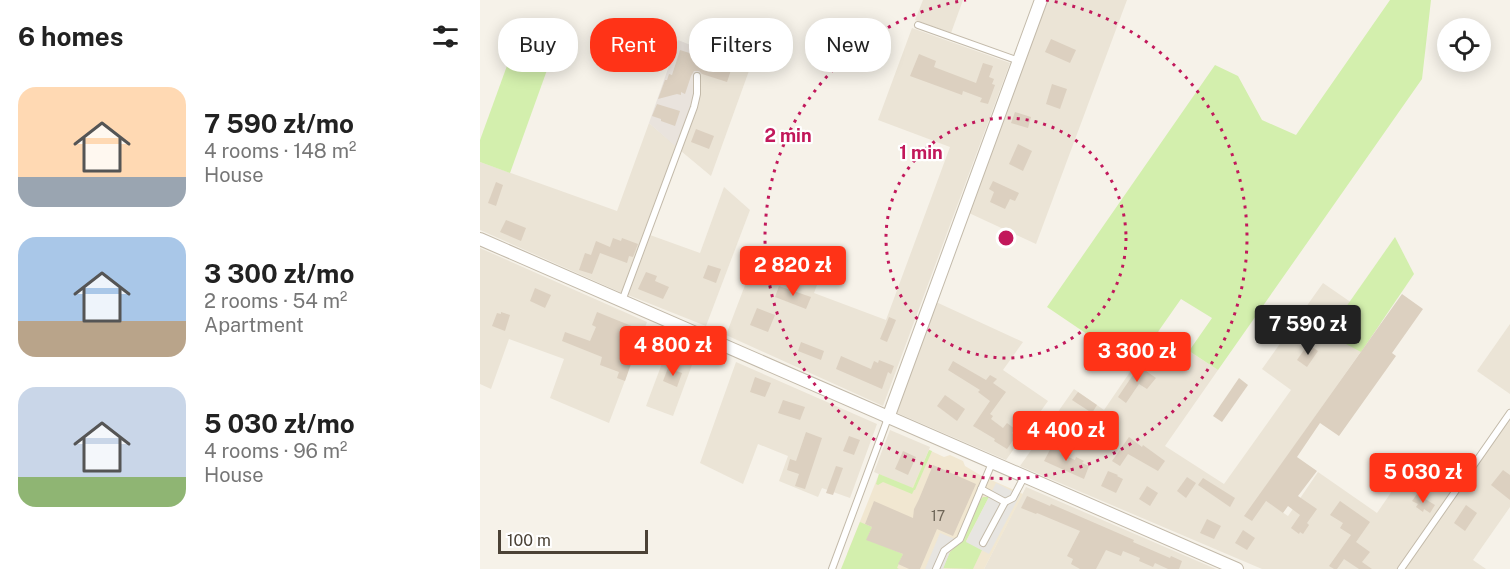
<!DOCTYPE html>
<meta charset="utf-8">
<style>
body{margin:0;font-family:"Public Sans",sans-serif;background:#f2f2f2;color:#222;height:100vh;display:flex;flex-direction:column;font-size:22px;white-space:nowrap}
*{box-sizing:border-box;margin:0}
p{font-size:20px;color:#767676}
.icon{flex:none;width:33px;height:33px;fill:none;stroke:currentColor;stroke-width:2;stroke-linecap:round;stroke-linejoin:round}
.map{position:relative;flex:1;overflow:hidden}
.side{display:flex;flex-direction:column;background:#fff;width:480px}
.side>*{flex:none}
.guide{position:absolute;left:18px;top:18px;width:570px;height:54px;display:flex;gap:12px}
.fabs{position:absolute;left:957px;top:18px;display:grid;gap:12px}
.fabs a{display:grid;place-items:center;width:54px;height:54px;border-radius:50%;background:#fff;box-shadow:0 3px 15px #0003;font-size:30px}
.scale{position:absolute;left:18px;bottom:15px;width:150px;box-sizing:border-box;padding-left:6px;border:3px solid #4b4236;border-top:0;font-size:16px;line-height:21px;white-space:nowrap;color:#4b4236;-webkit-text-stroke:4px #fff;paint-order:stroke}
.price{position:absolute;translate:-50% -51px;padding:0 14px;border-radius:6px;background:#ff3317;color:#fff;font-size:20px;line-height:39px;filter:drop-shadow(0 2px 3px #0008)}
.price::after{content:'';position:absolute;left:50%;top:36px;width:18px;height:14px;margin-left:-9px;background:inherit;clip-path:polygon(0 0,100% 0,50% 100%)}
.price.current{background:#222;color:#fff}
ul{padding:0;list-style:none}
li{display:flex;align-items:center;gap:18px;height:150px;padding:0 18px}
li span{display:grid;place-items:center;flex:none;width:168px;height:120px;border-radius:18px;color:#555}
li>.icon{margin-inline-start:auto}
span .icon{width:72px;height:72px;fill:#fffc;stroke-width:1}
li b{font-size:26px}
h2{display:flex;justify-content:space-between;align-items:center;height:72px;padding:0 18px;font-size:26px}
.chip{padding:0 21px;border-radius:24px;background:#fff;box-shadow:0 3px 15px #0003;font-size:21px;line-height:54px}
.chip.current{background:#ff3317;color:#fff}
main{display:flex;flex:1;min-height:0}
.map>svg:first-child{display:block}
.residential{fill:#ebe4d6}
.industrial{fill:#e9e3dd}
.education{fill:#f1e7d1}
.green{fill:#d3efad}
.parking{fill:#e7e5e1}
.building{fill:#dcd0c0}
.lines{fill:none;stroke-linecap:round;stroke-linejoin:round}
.lane-casing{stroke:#c3baaa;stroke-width:8}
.street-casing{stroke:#c3baaa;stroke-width:14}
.lane{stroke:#fff;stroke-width:6}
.street{stroke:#fff;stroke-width:12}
.ring{fill:none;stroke:#c2185b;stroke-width:3;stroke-dasharray:3 6}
.labels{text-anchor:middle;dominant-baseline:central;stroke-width:4.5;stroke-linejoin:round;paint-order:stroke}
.number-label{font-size:14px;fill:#6f6658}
.centre{fill:#c2185b;stroke:#fff;stroke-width:3}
.ring-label{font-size:18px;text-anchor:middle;font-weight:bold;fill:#c2185b;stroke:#fff;stroke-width:4.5;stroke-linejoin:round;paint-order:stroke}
</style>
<main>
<section class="side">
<h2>6 homes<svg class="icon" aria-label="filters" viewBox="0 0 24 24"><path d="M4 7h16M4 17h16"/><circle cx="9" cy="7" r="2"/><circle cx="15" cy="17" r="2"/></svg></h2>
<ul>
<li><span style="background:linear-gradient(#ffd9b3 75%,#9aa5b1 0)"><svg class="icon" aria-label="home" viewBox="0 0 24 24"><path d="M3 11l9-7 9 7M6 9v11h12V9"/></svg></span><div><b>7 590 zł/mo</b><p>4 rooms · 148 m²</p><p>House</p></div></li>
<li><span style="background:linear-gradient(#a9c7e8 70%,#b9a48a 0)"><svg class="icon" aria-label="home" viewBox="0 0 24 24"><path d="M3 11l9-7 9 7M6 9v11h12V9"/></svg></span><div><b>3 300 zł/mo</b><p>2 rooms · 54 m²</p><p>Apartment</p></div></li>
<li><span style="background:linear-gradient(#c9d6e8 75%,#8fb573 0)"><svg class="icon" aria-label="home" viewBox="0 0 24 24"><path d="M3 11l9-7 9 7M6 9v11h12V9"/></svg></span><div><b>5 030 zł/mo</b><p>4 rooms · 96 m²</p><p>House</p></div></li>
</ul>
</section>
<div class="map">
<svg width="1030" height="569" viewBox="0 0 1030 569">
<rect width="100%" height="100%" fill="#f6f2e9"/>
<!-- residential -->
<g class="residential">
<polygon points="443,0 483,0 471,33 435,20"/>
<polygon points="567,0 647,0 556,244 489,213"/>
<polygon points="432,28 530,63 403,406 246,335 280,246 343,269 334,293 406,320 470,147 398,120"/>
<polygon points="228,52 270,68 231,176 201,151 218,107 220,76"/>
<polygon points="169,123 196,146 142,293 0,230 0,162 137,211"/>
<polygon points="244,187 270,210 226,326 148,295 170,235 220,253"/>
<polygon points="0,248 167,322 129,423 70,398 84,359 29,339 11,389 0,384"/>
<polygon points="843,283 901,323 779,496 808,516 838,472 897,513 936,456 976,484 917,569 782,569 540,466 594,389 624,410 678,331 738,370 685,446 744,484 811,390 782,369"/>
<polygon points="456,302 543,342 523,370 568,401 526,460 415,412"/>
<polygon points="1030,324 1030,394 997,371"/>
<polygon points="193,334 219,346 193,416 166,406"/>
<polygon points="256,362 397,424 370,498 342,488 338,497 299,481 308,456 278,444 263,484 220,463"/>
<polygon points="1030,417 1030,507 993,560 1006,569 922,569"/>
<polygon points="410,430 450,447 433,489 394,472"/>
<polygon points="546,487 736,569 504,569"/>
</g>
<!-- industrial -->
<polygon class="industrial" points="198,40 228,52 220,76 218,106 201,151 169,123"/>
<!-- education -->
<polygon class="education" points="449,450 464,457 470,455 483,461 485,466 500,475 543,494 504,569 402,569 367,554 399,474 432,488"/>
<!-- green -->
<g class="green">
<polygon points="910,0 951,0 942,79 738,370 709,351 732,318 701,299 654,366 567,307 735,65 758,76 782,120 816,135"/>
<polygon points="40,30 76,45 30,173 0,162 0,140"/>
<polygon points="915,237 934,274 881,352 866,344 859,317"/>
<polygon points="449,450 452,451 435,490 434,490 432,494 403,482 398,485 396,484 399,474 433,488"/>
<polygon points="503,497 509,497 486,541 502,550 493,569 463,568 470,552 483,540 500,500"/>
<polygon points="380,522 392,527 387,539 423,554 417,568 419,569 361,569"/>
</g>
<!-- parking -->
<g class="parking">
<polygon points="516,483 540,495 509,554 486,542"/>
<polygon points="460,533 475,539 463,569 445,569"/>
</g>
<!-- building -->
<g class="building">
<polygon points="571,39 596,50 590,63 565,52"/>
<polygon points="200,50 219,56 218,59 251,70 247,82 222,74 219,71 214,71 211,76 205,94 201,92 201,95 197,94 178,99 185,80 187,80 189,74 192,75"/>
<polygon points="439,54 456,61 454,67 496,83 503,63 513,66 509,77 514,79 512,84 515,85 508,104 500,102 502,98 483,91 482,95 430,76"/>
<polygon points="572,84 587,89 580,109 566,104"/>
<polygon points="177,104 200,111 195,126 181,121 181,119 172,116"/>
<polygon points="535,112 551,117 548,128 531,123"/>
<polygon points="216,129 234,136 229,149 211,142"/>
<polygon points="538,144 552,151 543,171 529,164"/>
<polygon points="513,181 539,193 535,201 530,199 525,209 510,202 514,192 509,189"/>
<polygon points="16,182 23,185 16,206 8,203"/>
<polygon points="26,220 46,228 41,241 20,232"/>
<polygon points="133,238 141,241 142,238 158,244 153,257 149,256 147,263 120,253 112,274 99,270 105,253 111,255 116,241 130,247"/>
<polygon points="228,265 241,269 236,283 223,278"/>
<polygon points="166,272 177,276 175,281 189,287 183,299 158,289"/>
<polygon points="299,286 331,297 326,309 295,297"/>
<polygon points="55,288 71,295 65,308 50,301"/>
<polygon points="922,294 943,309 912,353 916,356 859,436 840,423 817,457 837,471 818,496 837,509 827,523 829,525 823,534 820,532 819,534 811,528 820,515 808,506 803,513 786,501 772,521 764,516"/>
<polygon points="277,308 295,315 288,332 270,325"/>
<polygon points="21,312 30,315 25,331 12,326 17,313 21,314"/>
<polygon points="117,312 159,329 152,348 156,349 145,381 137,378 139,372 120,365 122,357 82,341 85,332 110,341 116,327 112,325"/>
<polygon points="409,317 416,320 407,342 400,339"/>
<polygon points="321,342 344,351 341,360 318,351"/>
<polygon points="828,344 838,351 827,367 817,360"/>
<polygon points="361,356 391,369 394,361 398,363 399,360 414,366 411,374 408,372 402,389 356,369"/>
<polygon points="473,361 506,380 510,375 517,379 513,383 526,392 510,414 513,416 511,419 523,428 527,423 535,429 532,433 536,436 527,449 514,441 515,439 493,426 510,401 498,392 500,390 468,370"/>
<polygon points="659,366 676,378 667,389 659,384 646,403 638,397"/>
<polygon points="188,368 202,373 197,387 183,381"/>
<polygon points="275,377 291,383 285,397 270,392"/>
<polygon points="759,378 768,385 742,422 733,416"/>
<polygon points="598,392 617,405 612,413 592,400"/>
<polygon points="465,395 485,409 477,421 457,406"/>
<polygon points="303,400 325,407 320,420 298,413"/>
<polygon points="326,432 342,438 325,489 315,486 319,474 307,470 310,459 316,461"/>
<polygon points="369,436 380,440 374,455 363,451"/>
<polygon points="649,437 662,447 663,445 685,461 678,471 648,454 640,466 632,461"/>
<polygon points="573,444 582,448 580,453 595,460 596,457 604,461 602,463 609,466 604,479 564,461"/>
<polygon points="423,451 436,457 428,475 415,469"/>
<polygon points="453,465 496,484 473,536 457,529 440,569 429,569 418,564 423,554 386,540 392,527 385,524 394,501 433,518 434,509 439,499"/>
<polygon points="356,466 363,468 353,495 346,493"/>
<polygon points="1023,470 1030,475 1030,500 1011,485"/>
<polygon points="628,471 638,475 637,476 643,479 636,493 621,486"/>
<polygon points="707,477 716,483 706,498 697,491"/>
<polygon points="723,478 755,498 750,507 718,485"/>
<polygon points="667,486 678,493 670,506 659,499"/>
<polygon points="937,494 955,505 950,513 944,509 943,512 936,507 938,504 932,501"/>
<polygon points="547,496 570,506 571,504 638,533 654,540 653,542 690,558 691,556 702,561 699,569 688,569 675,563 673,567 659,561 660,558 643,551 641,556 626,550 616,569 600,569 591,564 593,559 587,556 600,531 557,513 556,514 541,508"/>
<polygon points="860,501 890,522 876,542 890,552 882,562 892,569 879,569 864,559 857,569 854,569 849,566 871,535 860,528 863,523 850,515"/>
<polygon points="986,505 997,513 985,531 974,523"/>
<polygon points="727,519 741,526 734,539 720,533"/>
<polygon points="763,530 775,538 767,550 755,543"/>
</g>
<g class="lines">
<!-- lane casing -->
<g class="lane-casing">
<g id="lane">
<polyline points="438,25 539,61"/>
<polyline points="142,301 214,107 217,94 217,76"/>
<polyline points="501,489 525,502"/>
<polyline points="503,543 525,502 533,498 544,477"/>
<polyline points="352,569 408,418"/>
<polyline points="456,569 464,551 480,539 512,463"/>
<polyline points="921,569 1030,413"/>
</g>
</g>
<!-- street casing -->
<g class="street-casing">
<g id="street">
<polyline points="0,239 757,569"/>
<polyline points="408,418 561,0"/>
</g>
</g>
<!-- lane -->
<use href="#lane" class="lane"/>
<!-- street -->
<use href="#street" class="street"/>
</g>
<!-- distance rings -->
<g class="ring">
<circle cx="526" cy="238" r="120"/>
<path d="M566 0A241 241 0 1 1 486 0"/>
</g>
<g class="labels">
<!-- number labels -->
<g class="number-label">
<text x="458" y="516">17</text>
</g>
</g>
<circle cx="526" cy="238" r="9" class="centre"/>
<g class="ring-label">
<text x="308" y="142">2 min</text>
<text x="441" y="159">1 min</text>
</g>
</svg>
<div class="fabs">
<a><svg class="icon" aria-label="locate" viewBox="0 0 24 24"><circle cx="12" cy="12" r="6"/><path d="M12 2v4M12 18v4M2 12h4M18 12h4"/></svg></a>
</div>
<div class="scale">100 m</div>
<b class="price" style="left:313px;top:297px">2 820 zł</b>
<b class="price current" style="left:828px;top:356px">7 590 zł</b>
<b class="price" style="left:193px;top:377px">4 800 zł</b>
<b class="price" style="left:657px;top:383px">3 300 zł</b>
<b class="price" style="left:586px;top:462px">4 400 zł</b>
<b class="price" style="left:943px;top:504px">5 030 zł</b>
<div class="guide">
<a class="chip">Buy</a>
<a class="chip current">Rent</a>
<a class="chip">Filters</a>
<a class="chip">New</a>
</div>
</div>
</main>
